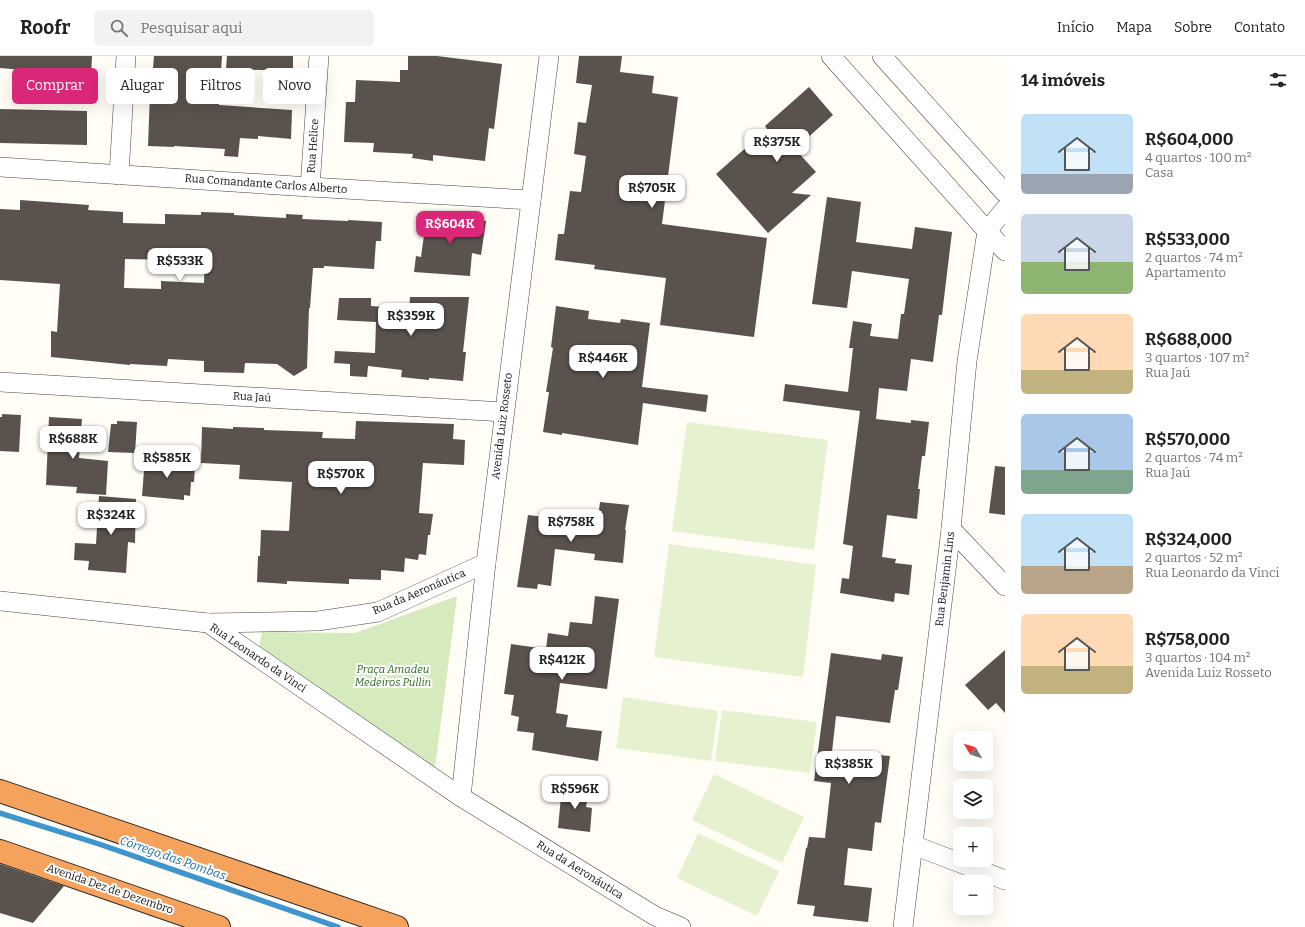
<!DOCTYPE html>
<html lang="pt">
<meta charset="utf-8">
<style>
body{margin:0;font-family:Bitter,serif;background:#f2f2f2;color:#202124;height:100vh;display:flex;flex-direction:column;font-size:15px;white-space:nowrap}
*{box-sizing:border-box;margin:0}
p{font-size:13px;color:#757577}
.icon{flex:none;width:22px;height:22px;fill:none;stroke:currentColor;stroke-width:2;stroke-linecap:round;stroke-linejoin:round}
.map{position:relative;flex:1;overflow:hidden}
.sheet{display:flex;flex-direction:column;background:#fff;width:300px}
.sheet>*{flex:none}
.hud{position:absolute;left:12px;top:12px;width:380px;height:36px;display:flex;gap:8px}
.needle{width:26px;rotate:309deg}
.controls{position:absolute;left:953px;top:675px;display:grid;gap:8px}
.controls a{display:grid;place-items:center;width:40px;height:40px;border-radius:6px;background:#fff;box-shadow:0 4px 16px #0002;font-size:20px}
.price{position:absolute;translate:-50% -34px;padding:0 9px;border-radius:8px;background:#fff;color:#222;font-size:13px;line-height:26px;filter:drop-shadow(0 1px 2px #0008)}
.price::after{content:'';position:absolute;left:50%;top:24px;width:12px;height:9px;margin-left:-6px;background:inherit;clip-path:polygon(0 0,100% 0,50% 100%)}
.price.current{background:#db2777;color:#fff}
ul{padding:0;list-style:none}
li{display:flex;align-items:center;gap:12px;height:100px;padding:0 16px}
li span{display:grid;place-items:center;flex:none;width:112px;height:80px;border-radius:6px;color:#555}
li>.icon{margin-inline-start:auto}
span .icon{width:48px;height:48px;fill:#fffc;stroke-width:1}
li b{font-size:17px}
h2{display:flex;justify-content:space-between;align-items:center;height:48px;padding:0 16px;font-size:17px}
.chip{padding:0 14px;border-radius:6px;background:#fff;box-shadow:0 4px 16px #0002;font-size:14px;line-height:36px}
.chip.current{background:#db2777;color:#fff}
header{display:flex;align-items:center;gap:24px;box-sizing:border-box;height:56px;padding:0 20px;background:#fff;border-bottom:1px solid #e0e0e0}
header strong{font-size:19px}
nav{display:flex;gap:22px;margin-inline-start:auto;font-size:14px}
.search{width:280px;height:36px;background:#f2f2f2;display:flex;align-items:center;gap:10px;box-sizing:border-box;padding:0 14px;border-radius:6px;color:#757577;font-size:15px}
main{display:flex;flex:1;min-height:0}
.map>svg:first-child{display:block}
.green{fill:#d5ebbd}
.pitch{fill:#e6f2cf}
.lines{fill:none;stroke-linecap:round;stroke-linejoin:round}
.stream{stroke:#3f96cf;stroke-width:5.5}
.building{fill:#5a524d;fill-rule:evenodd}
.minor-casing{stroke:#444;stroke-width:20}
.highway-casing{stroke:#222;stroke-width:24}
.minor{stroke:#fff;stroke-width:19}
.highway{stroke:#f5a25d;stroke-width:22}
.labels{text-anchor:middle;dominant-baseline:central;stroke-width:4;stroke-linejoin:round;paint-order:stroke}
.street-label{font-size:11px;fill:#111;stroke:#fff}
.park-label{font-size:11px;font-style:italic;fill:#2f6b1f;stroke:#fff}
.water-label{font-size:12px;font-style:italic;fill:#1768a6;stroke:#fff}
</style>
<header>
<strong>Roofr</strong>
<div class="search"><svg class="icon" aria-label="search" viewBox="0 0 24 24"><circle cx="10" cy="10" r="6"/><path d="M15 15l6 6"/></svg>Pesquisar aqui</div>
<nav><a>Início</a><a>Mapa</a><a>Sobre</a><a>Contato</a></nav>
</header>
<main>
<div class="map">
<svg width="1005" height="871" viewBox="0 0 1005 871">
<rect width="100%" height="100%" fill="#fffdf5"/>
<!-- green -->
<polygon class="green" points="457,540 435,712 259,591 262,576 355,577"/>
<!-- pitch -->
<g class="pitch">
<polygon points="687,366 828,384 814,494 672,475"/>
<polygon points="669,488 816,509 803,621 654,601"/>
<polygon points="623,641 718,655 711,705 616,692"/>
<polygon points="722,654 817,666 810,717 715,705"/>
<polygon points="714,718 804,761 782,807 692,764"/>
<polygon points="698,777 779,815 757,860 677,822"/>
</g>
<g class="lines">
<!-- stream -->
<polyline class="stream" points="0,757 99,788 338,871"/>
</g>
<!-- building -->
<g class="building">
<polygon points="0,0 92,0 91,20 51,17 51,25 23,25 23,14 0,12"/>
<polygon points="154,0 222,0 219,49 292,54 291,83 258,80 258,83 240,82 238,101 224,100 225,93 174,90 174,91 148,90 150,37 151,37"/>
<polygon points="227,0 293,0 293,15 226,13"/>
<polygon points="408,0 437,0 502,8 494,73 489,72 485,105 433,99 433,105 412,102 413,98 373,96 374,87 344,86 346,46 355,46 356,24 400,26 400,14 408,14"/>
<polygon points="579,0 622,0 620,16 654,20 652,37 678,41 662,168 767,182 754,281 660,269 666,222 594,213 595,209 555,204 558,178 564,178 570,135 581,136 586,100 574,98 578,66 586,67 592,29 576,27"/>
<polygon points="809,31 833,59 795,93 816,116 792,137 811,139 768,177 716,118 767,73 765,70"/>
<polygon points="0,53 87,55 87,89 0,87"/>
<polygon points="827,141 861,146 856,186 912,193 915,171 952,176 942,259 939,259 933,306 911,303 907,335 879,332 876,363 911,367 911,364 929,366 925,400 922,400 918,433 920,433 917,463 887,459 882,501 896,503 895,507 912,509 909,539 895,537 894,546 840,537 842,522 849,523 853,490 843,488 860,355 783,345 785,328 848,336 853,292 849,292 853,265 872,268 870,280 898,283 901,258 904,258 909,223 852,215 847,252 812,248"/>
<path d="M20,144L89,149L88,154L123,156V167L165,168V158L201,159V156L234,157V159L286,162V158L303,159L302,163L348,165V164L382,166L381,185H376L374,213L324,210V212H313L310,252H309L307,312L294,320L277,308L245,307L244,317L204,316V305L168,303L167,310L130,308V309L51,301V275L57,276L60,228L0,224V153L20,154ZM175,193L205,194L204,227L161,225V233L124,232L125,203L175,204Z"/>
<polygon points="427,158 486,165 481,199 472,197 470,220 414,216 416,200 421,201"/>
<polygon points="410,241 469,241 463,296 466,296 463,325 429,322 429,324 401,321 402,314 368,310 367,321 350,320 350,308 334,307 335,295 375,297 376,266 337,264 339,242 371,242 371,250 409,253"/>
<polygon points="556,250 589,255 588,263 620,267 621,263 650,267 642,331 708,339 706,356 643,347 638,389 562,377 562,379 543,376 549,336 546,336 553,292 551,291"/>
<polygon points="2,358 21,359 19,396 0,395 0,361 2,361"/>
<polygon points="49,361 82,363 79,402 108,405 106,439 76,437 77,431 46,429"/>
<polygon points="117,365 137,366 135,397 108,396 111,368 117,368"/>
<polygon points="356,365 454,368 453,383 465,384 464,409 423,407 419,457 433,458 430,479 428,479 426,499 419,498 418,504 405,502 404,516 381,514 381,524 349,523 349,528 287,525 287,528 257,526 258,500 260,500 261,474 289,475 292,426 239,423 240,409 201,407 202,371 233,373 233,371 264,372 264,374 323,376 322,382 355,383"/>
<polygon points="145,402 168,404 167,407 195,409 194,426 191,426 190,440 184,439 184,444 142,440"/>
<polygon points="995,410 1005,411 1005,459 989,457"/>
<polygon points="99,440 136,443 135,487 128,486 126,517 88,514 89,505 74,504 75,487 96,488"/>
<polygon points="600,446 629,449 625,474 626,474 623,507 594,504 595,498 555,493 551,530 538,528 537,533 517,531 528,459 553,462 553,465 597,470"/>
<polygon points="595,540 619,543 607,633 560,627 556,657 568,659 566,671 602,675 598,705 532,694 534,677 517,675 519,661 511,659 514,639 504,638 511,588 546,593 548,577 568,580 570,566 592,568"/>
<polygon points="1005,594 1005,657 996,647 988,654 965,629"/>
<polygon points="831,597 881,604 882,598 903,601 898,634 895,634 890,667 836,660 832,696 864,700 865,698 890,700 881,767 875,766 872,795 848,792 844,829 872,832 868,866 813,860 815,850 797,848 806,792 807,792 809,781 825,782 831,727 814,725"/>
<polygon points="562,730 589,733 586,751 592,752 590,776 558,772"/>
<polygon points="0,808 64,830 33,867 0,857"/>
</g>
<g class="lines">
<!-- minor casing -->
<g class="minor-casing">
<g id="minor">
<polyline points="831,0 1005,195"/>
<polyline points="882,0 1005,137"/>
<polyline points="0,111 310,131 531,144"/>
<polyline points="119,119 126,0"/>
<polyline points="310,131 319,0"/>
<polyline points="0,326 504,356"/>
<polyline points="951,473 1005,530"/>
<polyline points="0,545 208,567 461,741 655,860 681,871"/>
<polyline points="208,567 318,565 378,556 486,507"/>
<polyline points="461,741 486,507 549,0"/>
<polyline points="913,789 1005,824"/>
<polyline points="903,871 951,473 967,305 987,175 1005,153"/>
</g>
</g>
<!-- highway casing -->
<g class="highway-casing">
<g id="highway">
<polyline points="0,735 397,871"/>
<polyline points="0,795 219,871"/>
</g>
</g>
<!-- minor -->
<use href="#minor" class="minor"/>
<!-- highway -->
<use href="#highway" class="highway"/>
</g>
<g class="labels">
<!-- street labels -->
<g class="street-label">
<text transform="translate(313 90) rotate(-86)">Rua Helice</text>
<text transform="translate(266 128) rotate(4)">Rua Comandante Carlos Alberto</text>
<text transform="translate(252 341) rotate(3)">Rua Jaú</text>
<text transform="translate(502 370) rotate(-83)">Avenida Luiz Rosseto</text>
<text transform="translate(945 523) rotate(-83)">Rua Benjamin Lins</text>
<text transform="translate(419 536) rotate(-23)">Rua da Aeronáutica</text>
<text transform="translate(258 602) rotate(34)">Rua Leonardo da Vinci</text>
<text transform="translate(580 814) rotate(32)">Rua da Aeronáutica</text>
<text transform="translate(110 833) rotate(19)">Avenida Dez de Dezembro</text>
</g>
<!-- park labels -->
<g class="park-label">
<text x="393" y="613">Praça Amadeu<tspan x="393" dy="13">Medeiros Pullin</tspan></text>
</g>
<!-- water labels -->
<g class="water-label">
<text transform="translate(173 802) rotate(19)">Córrego das Pombas</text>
</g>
</g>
</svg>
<div class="controls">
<a><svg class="needle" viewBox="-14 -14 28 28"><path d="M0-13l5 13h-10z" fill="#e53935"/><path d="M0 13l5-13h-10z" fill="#757577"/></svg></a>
<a><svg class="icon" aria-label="layers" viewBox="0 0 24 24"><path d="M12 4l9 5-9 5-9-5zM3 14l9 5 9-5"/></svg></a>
<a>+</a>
<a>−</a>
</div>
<b class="price" style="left:777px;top:107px">R$375K</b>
<b class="price" style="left:652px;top:153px">R$705K</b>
<b class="price current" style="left:450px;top:189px">R$604K</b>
<b class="price" style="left:180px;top:226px">R$533K</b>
<b class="price" style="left:411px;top:281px">R$359K</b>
<b class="price" style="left:603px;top:323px">R$446K</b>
<b class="price" style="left:73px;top:404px">R$688K</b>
<b class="price" style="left:167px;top:423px">R$585K</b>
<b class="price" style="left:341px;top:439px">R$570K</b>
<b class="price" style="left:111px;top:480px">R$324K</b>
<b class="price" style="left:571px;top:487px">R$758K</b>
<b class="price" style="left:562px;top:625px">R$412K</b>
<b class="price" style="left:849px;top:729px">R$385K</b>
<b class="price" style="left:575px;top:754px">R$596K</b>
<div class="hud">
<a class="chip current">Comprar</a>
<a class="chip">Alugar</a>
<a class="chip">Filtros</a>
<a class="chip">Novo</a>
</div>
</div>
<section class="sheet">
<h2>14 imóveis<svg class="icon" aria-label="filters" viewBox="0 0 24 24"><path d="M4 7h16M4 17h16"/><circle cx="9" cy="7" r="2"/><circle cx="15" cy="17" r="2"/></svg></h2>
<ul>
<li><span style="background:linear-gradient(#bfe0f5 75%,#9aa5b1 0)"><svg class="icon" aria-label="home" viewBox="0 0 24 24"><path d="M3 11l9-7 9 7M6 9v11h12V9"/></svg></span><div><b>R$604,000</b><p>4 quartos · 100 m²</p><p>Casa</p></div></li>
<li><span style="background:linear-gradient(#c9d6e8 60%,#8fb573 0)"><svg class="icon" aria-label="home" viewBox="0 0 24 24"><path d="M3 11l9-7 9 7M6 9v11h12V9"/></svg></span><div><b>R$533,000</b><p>2 quartos · 74 m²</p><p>Apartamento</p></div></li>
<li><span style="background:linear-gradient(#ffd9b3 70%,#c2b280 0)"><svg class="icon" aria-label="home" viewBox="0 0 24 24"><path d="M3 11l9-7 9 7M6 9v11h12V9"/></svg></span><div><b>R$688,000</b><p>3 quartos · 107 m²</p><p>Rua Jaú</p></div></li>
<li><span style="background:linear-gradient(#a9c7e8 70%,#7fa58c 0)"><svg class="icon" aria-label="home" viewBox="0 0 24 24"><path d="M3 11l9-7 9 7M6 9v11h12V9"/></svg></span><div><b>R$570,000</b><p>2 quartos · 74 m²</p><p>Rua Jaú</p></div></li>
<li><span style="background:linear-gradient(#bfe0f5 65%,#b9a48a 0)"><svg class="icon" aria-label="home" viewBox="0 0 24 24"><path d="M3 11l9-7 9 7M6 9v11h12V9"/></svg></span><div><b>R$324,000</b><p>2 quartos · 52 m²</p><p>Rua Leonardo da Vinci</p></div></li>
<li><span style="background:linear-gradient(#ffd9b3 65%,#c2b280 0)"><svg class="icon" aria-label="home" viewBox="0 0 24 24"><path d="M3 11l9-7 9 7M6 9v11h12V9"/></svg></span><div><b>R$758,000</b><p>3 quartos · 104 m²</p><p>Avenida Luiz Rosseto</p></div></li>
</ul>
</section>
</main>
